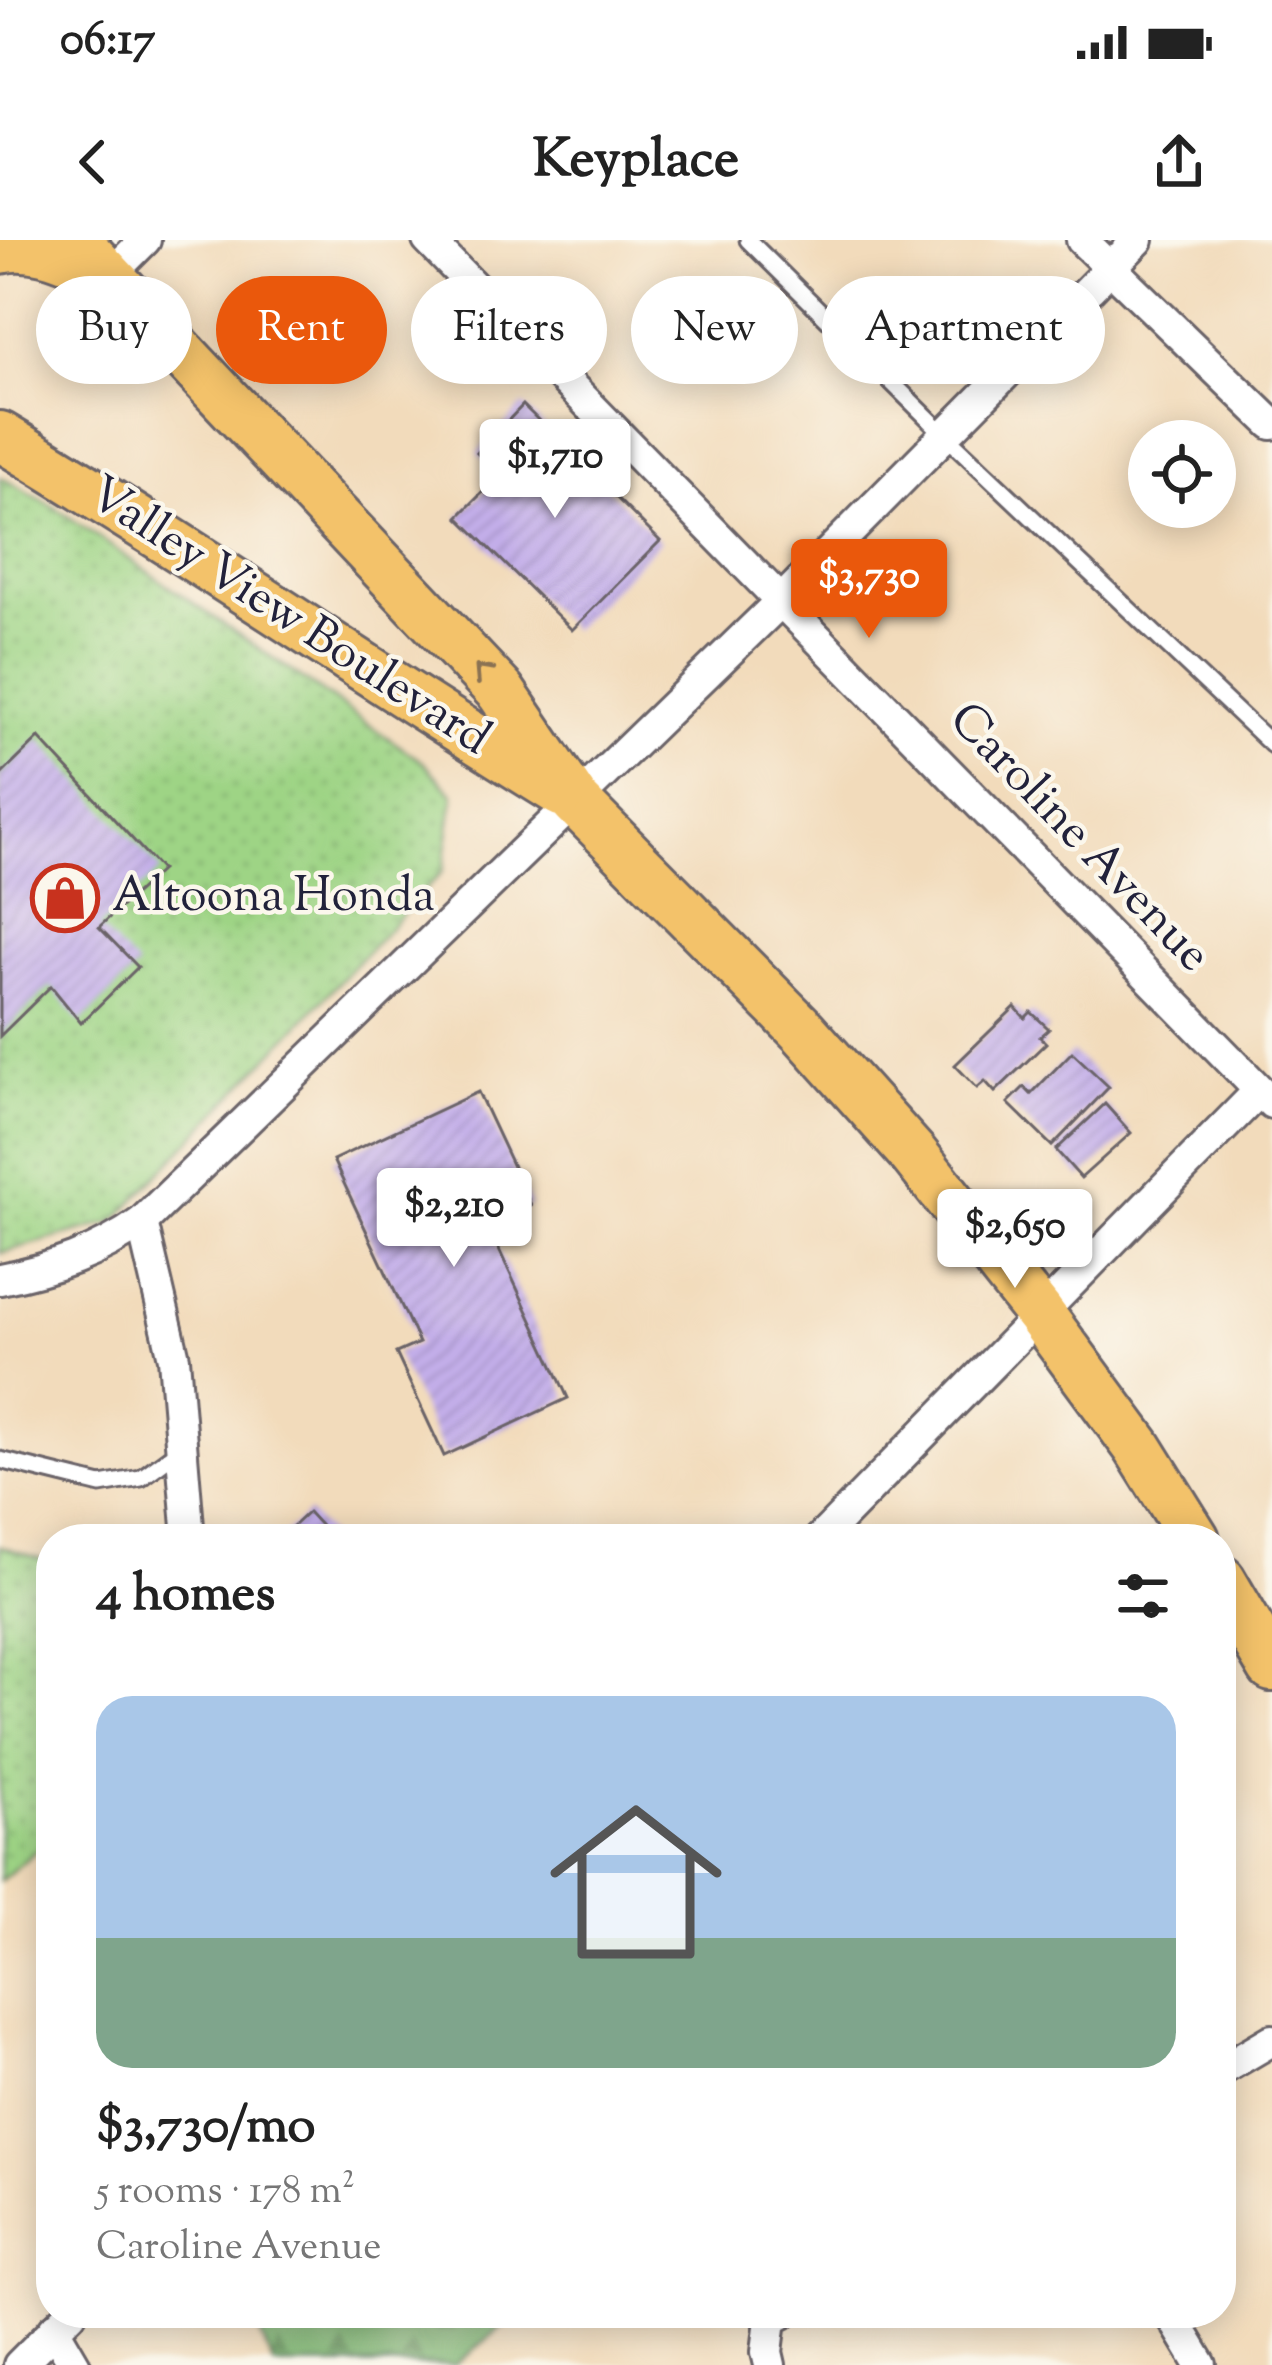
<!DOCTYPE html>
<meta charset="utf-8">
<style>
body{margin:0;font-family:"Sorts Mill Goudy",serif;background:#f2f2f2;color:#222;height:100vh;display:flex;flex-direction:column;font-size:45px;white-space:nowrap}
*{box-sizing:border-box;margin:0}
p{font-size:39px;color:#767676}
.icon{flex:none;width:66px;height:66px;fill:none;stroke:currentColor;stroke-width:2;stroke-linecap:round;stroke-linejoin:round}
.map{position:relative;flex:1;overflow:hidden}
.side{position:absolute;left:36px;top:1284px;width:1200px;height:804px;display:flex;flex-direction:column;background:#fff;border-radius:48px;box-shadow:0 6px 30px #0003}
.side>*{flex:none}
.guide{position:absolute;left:36px;top:36px;width:1200px;height:108px;display:flex;gap:24px}
.buttons{position:absolute;left:1128px;top:180px;display:grid;gap:24px}
.buttons a{display:grid;place-items:center;width:108px;height:108px;border-radius:50%;background:#fff;box-shadow:0 6px 30px #0003;font-size:60px}
.price{position:absolute;translate:-50% -102px;padding:0 27px;border-radius:12px;background:#fff;color:#222;font-size:39px;line-height:78px;filter:drop-shadow(0 3px 6px #0008)}
.price::after{content:'';position:absolute;left:50%;top:72px;width:36px;height:27px;margin-left:-18px;background:inherit;clip-path:polygon(0 0,100% 0,50% 100%)}
.price.current{background:#ea580c;color:#fff}
ul{padding:0;list-style:none}
li{display:grid;align-content:center;gap:24px;height:636px;padding:0 60px}
li span{display:grid;place-items:center;height:372px;border-radius:36px;color:#555}
li>.icon{margin-inline-start:auto}
span .icon{width:216px;height:216px;fill:#fffc;stroke-width:1}
li b{font-size:51px}
h2{display:flex;justify-content:space-between;align-items:center;height:144px;padding:0 60px;font-size:51px}
.tag{padding:0 42px;border-radius:54px;background:#fff;box-shadow:0 6px 30px #0003;font-size:42px;line-height:108px}
.tag.current{background:#ea580c;color:#fff}
.status{display:flex;justify-content:space-between;align-items:center;height:84px;padding:0 60px;background:#fff;direction:ltr}
.status svg{height:33px;fill:currentColor}
header{display:flex;justify-content:space-between;align-items:center;height:156px;padding:0 60px;background:#fff;font-size:54px;font-weight:700}
.map>svg:first-child{display:block}
.grass{fill:url(#grass-dots);stroke:#607b60;stroke-width:3}
.forest{fill:url(#forest-firs);stroke:#506c56;stroke-width:3}
.building{fill:url(#building-hatch)}
.lines{fill:none;stroke-linecap:round;stroke-linejoin:round}
.lane-casing{stroke:#6b6368;stroke-width:21}
.street-casing{stroke:#6b6368;stroke-width:36}
.primary-casing{stroke:#6b6368;stroke-width:54}
.lane{stroke:#fff;stroke-width:15}
.street{stroke:#fff;stroke-width:30}
.primary{stroke:#f3c26a;stroke-width:48}
.oneway{stroke:#8a7252}
.labels{text-anchor:middle;dominant-baseline:central;stroke-width:9;stroke-linejoin:round;paint-order:stroke}
.street-label{font-size:48px;fill:#22223b;stroke:#fbf7ec}
.poi-label{font-size:48px;fill:#22223b;stroke:#fbf7ec;text-anchor:start}
</style>
<div class="status"><b>06:17</b><svg viewBox="0 0 49 12"><path d="M0 12V9h3v3zM5 12V6h3v6zM10 12V3h3v9zM15 12V0h3v12zM26 1h20v11H26zM47 4h2v5h-2z"/></svg></div>
<header><svg class="icon" aria-label="back" viewBox="0 0 24 24"><path d="M15 5l-7 7 7 7"/></svg>Keyplace<svg class="icon" aria-label="share" viewBox="0 0 24 24"><path d="M12 15V3M7 8l5-5 5 5M5 13v7h14v-7"/></svg></header>
<div class="map">
<svg width="1272" height="2125" viewBox="0 0 1272 2125">
<defs>
<pattern id="grass-dots" width="8" height="8" patternUnits="userSpaceOnUse" patternTransform="scale(3)"><rect width="8" height="8" fill="#9ed485"/><path d="M2 2h.1M6 6h.1" fill="none" stroke="#88b674" stroke-width="1.8" stroke-linecap="round"/></pattern>
<pattern id="forest-firs" width="22" height="20" patternUnits="userSpaceOnUse" patternTransform="scale(3)"><rect width="22" height="20" fill="#7eb672"/><path d="M5 1l3.5 6h-7zM16 11l3.5 6h-7z" fill="#67945f"/></pattern>
<pattern id="building-hatch" width="6" height="6" patternUnits="userSpaceOnUse" patternTransform="scale(3)"><rect width="6" height="6" fill="#c3aee9"/><path d="M-1 1l2-2M0 6l6-6M5 7l2-2" fill="none" stroke="#a795c9"/></pattern>
</defs>
<rect width="100%" height="100%" fill="#fbf7ec"/>
<filter id="ink" filterUnits="userSpaceOnUse"><feTurbulence type="fractalNoise" baseFrequency=".00833" numOctaves="2"/><feDisplacementMap in="SourceGraphic" scale="24" xChannelSelector="R" yChannelSelector="G"/><feConvolveMatrix kernelMatrix="1 2 1 2 8 2 1 2 1" color-interpolation-filters="sRGB"/></filter>
<filter id="wash" filterUnits="userSpaceOnUse"><feTurbulence type="fractalNoise" baseFrequency=".004" numOctaves="4" result="noise"/><feDisplacementMap in="SourceGraphic" scale="48" xChannelSelector="R" yChannelSelector="G"/><feGaussianBlur stdDeviation="2.7" result="paint"/><feColorMatrix in="noise" values="0 0 0 0 0 0 0 0 0 0 0 0 0 0 0 0 0 1.4 0 .05"/><feComposite in="paint" operator="in"/></filter>
<g filter="url(#wash)">
<rect width="100%" height="100%" fill="#f2dbbb"/>
<!-- grass -->
<g class="grass">
<polygon points="0,237 56,268 424,523 454,555 443,631 114,982 0,1013"/>
<polygon points="0,1306 51,1322 51,1598 0,1641"/>
</g>
<!-- forest -->
<polygon class="forest" points="252,2073 344,2073 365,2085 430,2073 520,2073 455,2125 273,2125"/>
<g id="blocks">
<!-- building -->
<g class="building">
<polygon points="523,165 660,301 572,390 458,277 500,235 477,213"/>
<polygon points="39,498 161,630 99,687 138,727 81,783 51,746 0,796 0,536"/>
<polygon points="1015,767 1025,778 1031,772 1049,789 1040,797 1046,803 995,852 985,841 977,848 955,825"/>
<polygon points="1072,812 1109,847 1052,906 1008,863 1024,847 1031,854"/>
<polygon points="478,852 531,965 488,986 568,1158 444,1216 396,1113 419,1103 333,920"/>
<polygon points="1105,864 1131,893 1081,938 1056,910"/>
<polygon points="308,1272 333,1299 279,1299"/>
</g>
</g>
</g>
<g filter="url(#ink)">
<use href="#blocks" fill-opacity="0" stroke="#6b6368" stroke-width="3"/>
<g class="lines">
<!-- lane casing -->
<g class="lane-casing">
<g id="lane">
<polyline points="748,0 946,196 1272,505"/>
<polyline points="0,1220 101,1245 141,1238 179,1210"/>
</g>
</g>
<!-- street casing -->
<g class="street-casing">
<g id="street">
<polyline points="428,0 1272,863"/>
<polyline points="1082,0 1272,184"/>
<polyline points="110,35 145,0"/>
<polyline points="142,982 174,1118 189,1299"/>
<path d="M0,1039C52,1029 99,1013 142,982L783,359L1138,0"/>
<polyline points="820,1299 1259,851"/>
<polyline points="1221,1830 1272,1800"/>
<polyline points="1170,2073 1201,2125"/>
<polyline points="54,2089 75,2125"/>
<polyline points="19,2125 71,2073"/>
<polyline points="770,2125 767,2112 771,2079 783,2073"/>
</g>
</g>
<!-- primary casing -->
<g class="primary-casing">
<g id="primary">
<polyline points="75,0 501,452 575,561 803,791 914,915 1039,1073 1137,1206 1195,1299"/>
<path d="M0,9C36,0 72,20 106,33"/>
<path d="M0,196C190,310 372,436 561,552"/>
<polyline points="1221,1340 1272,1427"/>
</g>
</g>
<!-- lane -->
<use href="#lane" class="lane"/>
<!-- street -->
<use href="#street" class="street"/>
<!-- primary -->
<use href="#primary" class="primary"/>
</g>
<!-- one-way arrows -->
<defs><path id="oneway-chevron" d="M-2-3.5L2.5 0L-2 3.5" fill="none" stroke-width="1.6" stroke-linecap="round" stroke-linejoin="round" transform="scale(3)"/></defs>
<use class="oneway" href="#oneway-chevron" transform="translate(482 432) rotate(-133)"/>
</g>
<!-- icons -->
<defs>
<g id="shop-ring" transform="scale(3.45)"><circle r="9.5" fill="#fbf7ec" stroke="#c8321e" stroke-width="1.5"/><path d="M-5-2.5h2.3a2.7 3.5 0 0 1 5.4 0H5L5.5 6h-11ZM-1.5-2.5h3a1.5 2.3 0 0 0-3 0Z" fill="#c8321e"/></g>
</defs>
<g fill-rule="evenodd">
<use href="#shop-ring" x="65" y="658"/>
</g>
<g class="labels">
<!-- street labels -->
<g class="street-label">
<text transform="translate(288 378) rotate(33)">Valley View Boulevard</text>
<text transform="translate(1078 599) rotate(46)">Caroline Avenue</text>
</g>
<!-- poi labels -->
<g class="poi-label">
<text x="112" y="658">Altoona Honda</text>
</g>
</g>
</svg>
<div class="buttons">
<a><svg class="icon" aria-label="locate" viewBox="0 0 24 24"><circle cx="12" cy="12" r="6"/><path d="M12 2v4M12 18v4M2 12h4M18 12h4"/></svg></a>
</div>
<b class="price" style="left:555px;top:281px">$1,710</b>
<b class="price current" style="left:869px;top:401px">$3,730</b>
<b class="price" style="left:454px;top:1030px">$2,210</b>
<b class="price" style="left:1015px;top:1051px">$2,650</b>
<div class="guide">
<a class="tag">Buy</a>
<a class="tag current">Rent</a>
<a class="tag">Filters</a>
<a class="tag">New</a>
<a class="tag">Apartment</a>
</div>
<section class="side">
<h2>4 homes<svg class="icon" aria-label="filters" viewBox="0 0 24 24"><path d="M4 7h16M4 17h16"/><circle cx="9" cy="7" r="2"/><circle cx="15" cy="17" r="2"/></svg></h2>
<ul>
<li><span style="background:linear-gradient(#a9c7e8 65%,#7fa58c 0)"><svg class="icon" aria-label="home" viewBox="0 0 24 24"><path d="M3 11l9-7 9 7M6 9v11h12V9"/></svg></span><div><b>$3,730/mo</b><p>5 rooms · 178 m²</p><p>Caroline Avenue</p></div></li>
</ul>
</section>
</div>
